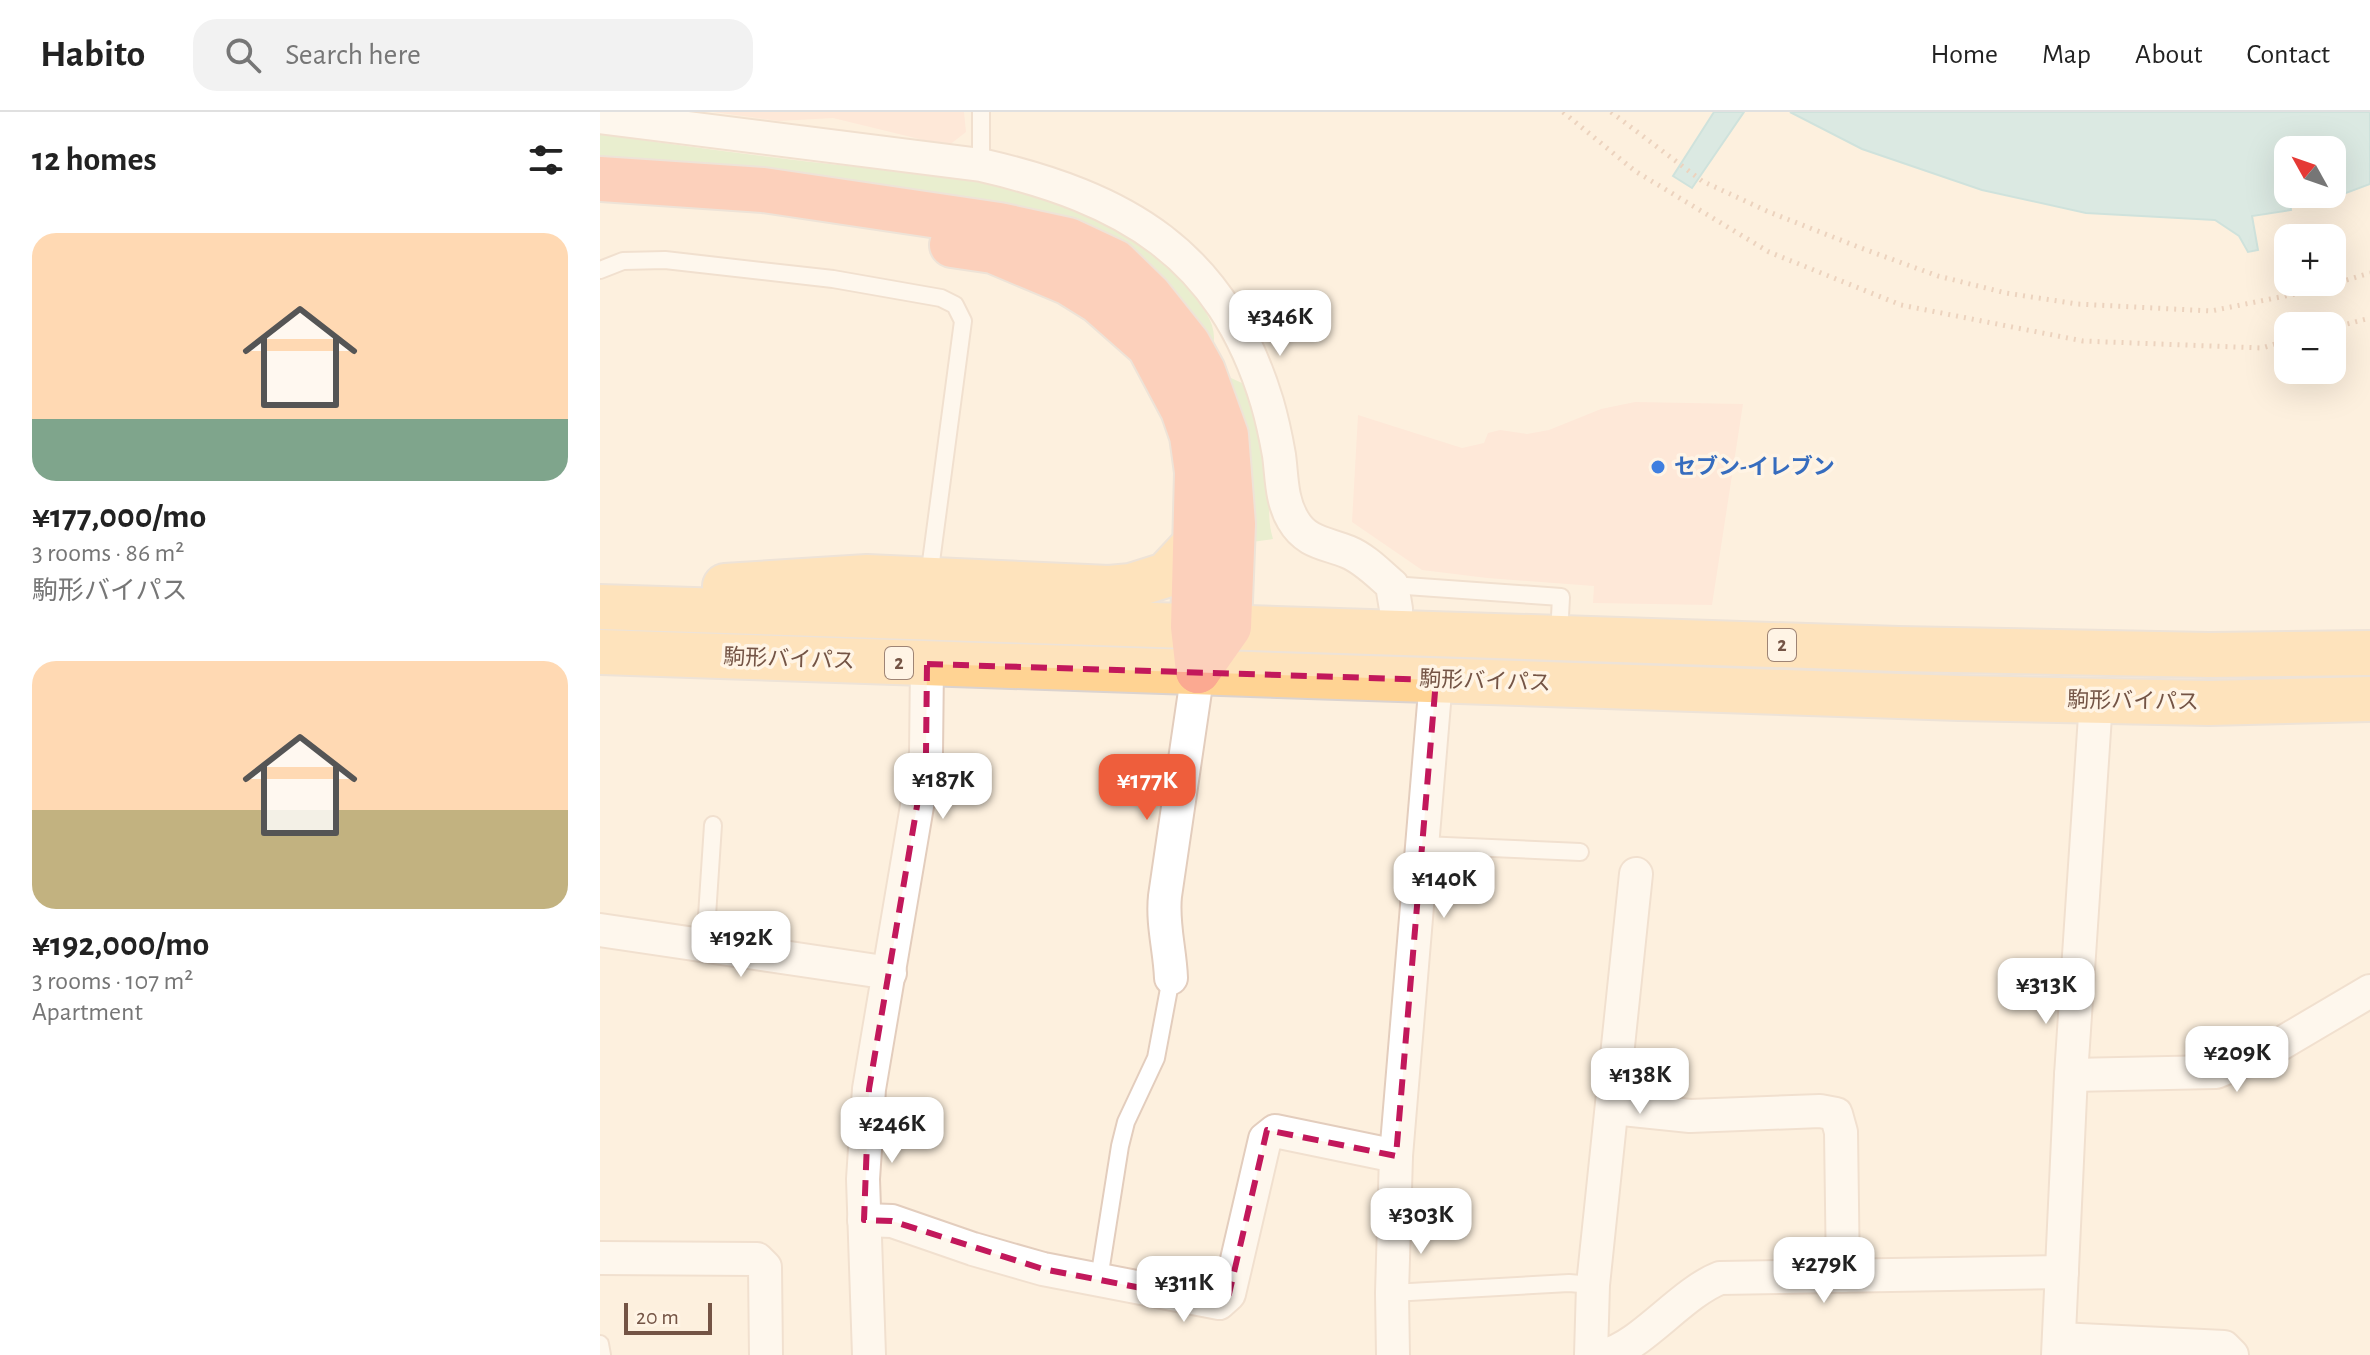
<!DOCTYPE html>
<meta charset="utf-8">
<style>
body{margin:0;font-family:"Alegreya Sans","Noto Sans JP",sans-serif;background:#f2f2f2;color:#222;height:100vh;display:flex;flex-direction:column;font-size:30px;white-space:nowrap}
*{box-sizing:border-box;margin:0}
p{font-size:26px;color:#767676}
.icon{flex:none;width:44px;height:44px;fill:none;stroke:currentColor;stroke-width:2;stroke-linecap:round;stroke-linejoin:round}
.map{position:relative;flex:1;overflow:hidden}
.sheet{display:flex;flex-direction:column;background:#fff;width:600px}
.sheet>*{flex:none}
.needle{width:52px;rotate:310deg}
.fabs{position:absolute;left:1674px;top:24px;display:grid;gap:16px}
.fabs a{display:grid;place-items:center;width:72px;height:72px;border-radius:16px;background:#fff;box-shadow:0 8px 32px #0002;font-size:40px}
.scale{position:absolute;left:24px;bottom:20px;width:88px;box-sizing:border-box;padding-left:8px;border:4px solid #745445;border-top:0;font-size:22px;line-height:28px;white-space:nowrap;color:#745445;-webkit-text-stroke:6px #fff4e5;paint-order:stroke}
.price{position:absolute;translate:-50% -68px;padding:0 18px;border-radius:16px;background:#fff;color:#222;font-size:26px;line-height:52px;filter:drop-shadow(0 2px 4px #0008)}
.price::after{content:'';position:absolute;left:50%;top:48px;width:24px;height:18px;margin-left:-12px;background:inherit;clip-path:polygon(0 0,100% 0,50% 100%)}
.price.active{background:#ee5e3c;color:#fff}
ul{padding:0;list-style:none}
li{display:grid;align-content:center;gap:16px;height:424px;padding:0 32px}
li span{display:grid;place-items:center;height:248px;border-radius:24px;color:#555}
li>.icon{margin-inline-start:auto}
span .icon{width:144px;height:144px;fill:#fffc;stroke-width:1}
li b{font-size:34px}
h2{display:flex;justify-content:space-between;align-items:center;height:96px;padding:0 32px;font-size:34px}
header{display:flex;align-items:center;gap:48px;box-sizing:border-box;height:112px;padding:0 40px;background:#fff;border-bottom:2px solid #e0e0e0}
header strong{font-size:38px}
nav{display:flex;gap:44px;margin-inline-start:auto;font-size:28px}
.search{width:560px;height:72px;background:#f2f2f2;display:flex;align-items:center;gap:20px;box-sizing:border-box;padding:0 28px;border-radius:24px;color:#767676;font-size:30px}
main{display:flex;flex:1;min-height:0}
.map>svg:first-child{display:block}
.commercial{fill:#feddd1}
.green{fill:#d1ebbd}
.water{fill:#b2e1e7;stroke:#98d1d9;stroke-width:2}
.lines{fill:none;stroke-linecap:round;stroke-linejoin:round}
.lane-casing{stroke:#e3cdbd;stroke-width:20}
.street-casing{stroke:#e3cdbd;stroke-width:36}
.primary-casing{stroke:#dbd3cf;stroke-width:48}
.highway-casing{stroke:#dbd3cf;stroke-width:48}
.path{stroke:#d8af98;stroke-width:5;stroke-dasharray:2 6;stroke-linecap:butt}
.lane{stroke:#fff;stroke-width:16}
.street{stroke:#fff;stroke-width:32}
.primary{stroke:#ffd393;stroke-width:44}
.highway{stroke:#fba991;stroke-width:44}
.marked{fill:none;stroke:#c2185b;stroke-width:6;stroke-dasharray:16 10;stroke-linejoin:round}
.shop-dot{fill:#3f7fe0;stroke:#fff4e5;stroke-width:3}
.labels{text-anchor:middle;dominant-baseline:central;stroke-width:7;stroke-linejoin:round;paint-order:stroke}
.shield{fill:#fff4e5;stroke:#9e8475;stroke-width:2}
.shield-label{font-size:20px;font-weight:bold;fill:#745445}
.shop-label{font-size:22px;font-weight:bold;fill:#366cbe;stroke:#fff4e5;text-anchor:start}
.street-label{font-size:22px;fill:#745445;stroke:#fff4e5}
</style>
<header>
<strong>Habito</strong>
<div class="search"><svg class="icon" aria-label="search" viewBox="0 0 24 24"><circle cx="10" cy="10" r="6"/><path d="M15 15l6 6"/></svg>Search here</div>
<nav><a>Home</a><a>Map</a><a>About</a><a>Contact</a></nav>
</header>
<main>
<section class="sheet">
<h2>12 homes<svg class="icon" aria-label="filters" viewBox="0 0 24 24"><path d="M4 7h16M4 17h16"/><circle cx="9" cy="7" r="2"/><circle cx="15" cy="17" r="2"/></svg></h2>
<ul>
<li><span style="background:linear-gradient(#ffd9b3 75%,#7fa58c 0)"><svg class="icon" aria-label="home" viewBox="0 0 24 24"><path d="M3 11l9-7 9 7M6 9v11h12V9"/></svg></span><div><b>¥177,000/mo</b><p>3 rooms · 86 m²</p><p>駒形バイパス</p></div></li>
<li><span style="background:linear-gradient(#ffd9b3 60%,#c2b280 0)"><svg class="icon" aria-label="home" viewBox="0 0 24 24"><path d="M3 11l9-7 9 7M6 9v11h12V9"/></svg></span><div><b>¥192,000/mo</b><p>3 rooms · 107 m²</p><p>Apartment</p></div></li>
</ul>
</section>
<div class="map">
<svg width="1770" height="1243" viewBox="0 0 1770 1243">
<rect width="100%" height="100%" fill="#fdf0de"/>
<!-- commercial -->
<g class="commercial">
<polygon points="113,0 364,0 366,20 348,34 233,6 179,9"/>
<polygon points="1035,290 1143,292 1112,493 993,491 994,474 887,466 822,458 752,410 758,303 862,336 884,331 888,321 900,318 927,322 949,318 1001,297"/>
</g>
<!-- green -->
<g class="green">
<path d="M0,22C70,32 141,42 211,50C343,65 503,66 591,180C604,196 618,214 613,234L414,96L371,86L109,53L0,46Z"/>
<path d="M631,266L642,271C655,300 666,337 669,370C670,390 667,408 673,427L652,430L629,269Z"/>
</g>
<!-- water -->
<g class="water">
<polygon points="1114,0 1144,0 1092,76 1073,64"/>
<polygon points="1190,0 1770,0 1770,72 1722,90 1720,82 1732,82 1732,38 1688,38 1688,82 1693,82 1689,83 1691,98 1652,104 1658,138 1648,140 1639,124 1615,108 1486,101 1382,78 1262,37"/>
</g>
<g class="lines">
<!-- lane casing -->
<g class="lane-casing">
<g id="lane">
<polyline points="381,0 381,53"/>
<polyline points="0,158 23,149 65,148 233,167 341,186 355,193 363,209 329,465"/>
<polyline points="792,473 961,485 959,524"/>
<polyline points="823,733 980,740"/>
<polyline points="105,834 113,713"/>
<polyline points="499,1167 520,1034 526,1010 556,946 571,866"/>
<polyline points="792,1181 969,1171 993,1173"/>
<polyline points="0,1232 2,1243"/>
</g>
</g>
<!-- street casing -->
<g class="street-casing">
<g id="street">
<path d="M0,5L381,53C525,86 622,141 667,290C672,307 676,326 679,343C682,365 681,388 693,408C706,431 726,431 748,440C765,447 779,462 792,473L796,497V522"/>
<polyline points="0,818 290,861"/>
<path d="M571,866C570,838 562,812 565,784L598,559"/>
<polyline points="1471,963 1616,960 1670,938 1770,879"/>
<polyline points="1013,996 1090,1004 1220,999 1236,1002 1241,1020 1243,1164"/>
<polyline points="264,1108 292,1109 373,1137 443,1157 619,1191 629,1182 665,1027 675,1019 796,1044"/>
<polyline points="0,1146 157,1147 165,1155 166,1243"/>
<polyline points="1459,1227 1624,1235 1632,1243"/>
<polyline points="269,1243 263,1067 269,977 326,641 327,552"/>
<polyline points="793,1243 792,1181 796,1044 836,568"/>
<polyline points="991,1243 993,1173 1036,762"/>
<path d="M1004,1243C1040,1236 1081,1181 1120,1166L1462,1160"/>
<polyline points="1458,1243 1471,963 1496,589"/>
</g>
</g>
<!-- primary casing -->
<g class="primary-casing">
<g id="primary">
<polyline points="125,474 267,465 509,476 531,474 566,463 595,432"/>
<polyline points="0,495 1299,537 1609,543 1770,541"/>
<polyline points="0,540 1359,586 1609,591 1770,587"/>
</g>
</g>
<!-- highway casing -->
<g class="highway-casing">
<g id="highway">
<polyline points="0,67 163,78 399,113 468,128 515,150 549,183 588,232 603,259 626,323 633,412 629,515 598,559"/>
<polyline points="352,133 393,139 469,171 498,189 549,234 583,298 592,324 597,360 593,515 598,559"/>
</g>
</g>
<!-- path -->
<g class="path">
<polyline points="963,0 1035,59 1169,140 1301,193 1483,229 1662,236 1688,228"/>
<polyline points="1011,0 1102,69 1169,100 1261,136 1338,164 1406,181 1477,192 1611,199 1710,179 1770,161"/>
<polyline points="1732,216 1770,206"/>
</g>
<!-- lane -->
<use href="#lane" class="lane"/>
<!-- street -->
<use href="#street" class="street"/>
<!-- primary -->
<use href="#primary" class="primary"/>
<!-- highway -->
<use href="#highway" class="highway"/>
</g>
<!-- marked area -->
<path d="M0 0H1770V1243H0ZM327,552L836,568L796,1044L667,1018L629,1182L619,1191L443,1157L292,1109L264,1108L269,977L326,641Z" fill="#fdf0de" fill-opacity=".55" fill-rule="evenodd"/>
<path class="marked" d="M327,552L836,568L796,1044L667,1018L629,1182L619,1191L443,1157L292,1109L264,1108L269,977L326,641Z"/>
<!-- markers -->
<circle class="shop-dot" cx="1058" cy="355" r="8"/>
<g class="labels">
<!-- shield labels -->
<g class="shield">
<rect x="1168" y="517" width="28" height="32" rx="6"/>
<rect x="285" y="535" width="28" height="32" rx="6"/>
</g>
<g class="shield-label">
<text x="1182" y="533">2</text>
<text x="299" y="551">2</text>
</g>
<!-- shop labels -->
<g class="shop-label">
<text x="1074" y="355">セブン-イレブン</text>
</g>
<!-- street labels -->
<g class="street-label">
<text transform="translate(189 547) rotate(2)">駒形バイパス</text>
<text transform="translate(885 569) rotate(2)">駒形バイパス</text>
<text transform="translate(1533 589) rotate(1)">駒形バイパス</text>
</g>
</g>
</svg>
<div class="fabs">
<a><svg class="needle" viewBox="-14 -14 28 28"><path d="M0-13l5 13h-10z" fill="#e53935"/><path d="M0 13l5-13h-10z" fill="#767676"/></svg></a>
<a>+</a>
<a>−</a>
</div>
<div class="scale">20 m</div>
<b class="price" style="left:680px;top:246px">¥346K</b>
<b class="price" style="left:343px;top:709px">¥187K</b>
<b class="price active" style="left:547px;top:710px">¥177K</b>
<b class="price" style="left:844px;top:808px">¥140K</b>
<b class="price" style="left:141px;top:867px">¥192K</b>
<b class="price" style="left:1446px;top:914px">¥313K</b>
<b class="price" style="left:1637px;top:982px">¥209K</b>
<b class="price" style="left:1040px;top:1004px">¥138K</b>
<b class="price" style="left:292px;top:1053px">¥246K</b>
<b class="price" style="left:821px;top:1144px">¥303K</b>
<b class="price" style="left:1224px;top:1193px">¥279K</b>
<b class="price" style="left:584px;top:1212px">¥311K</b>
</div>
</main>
